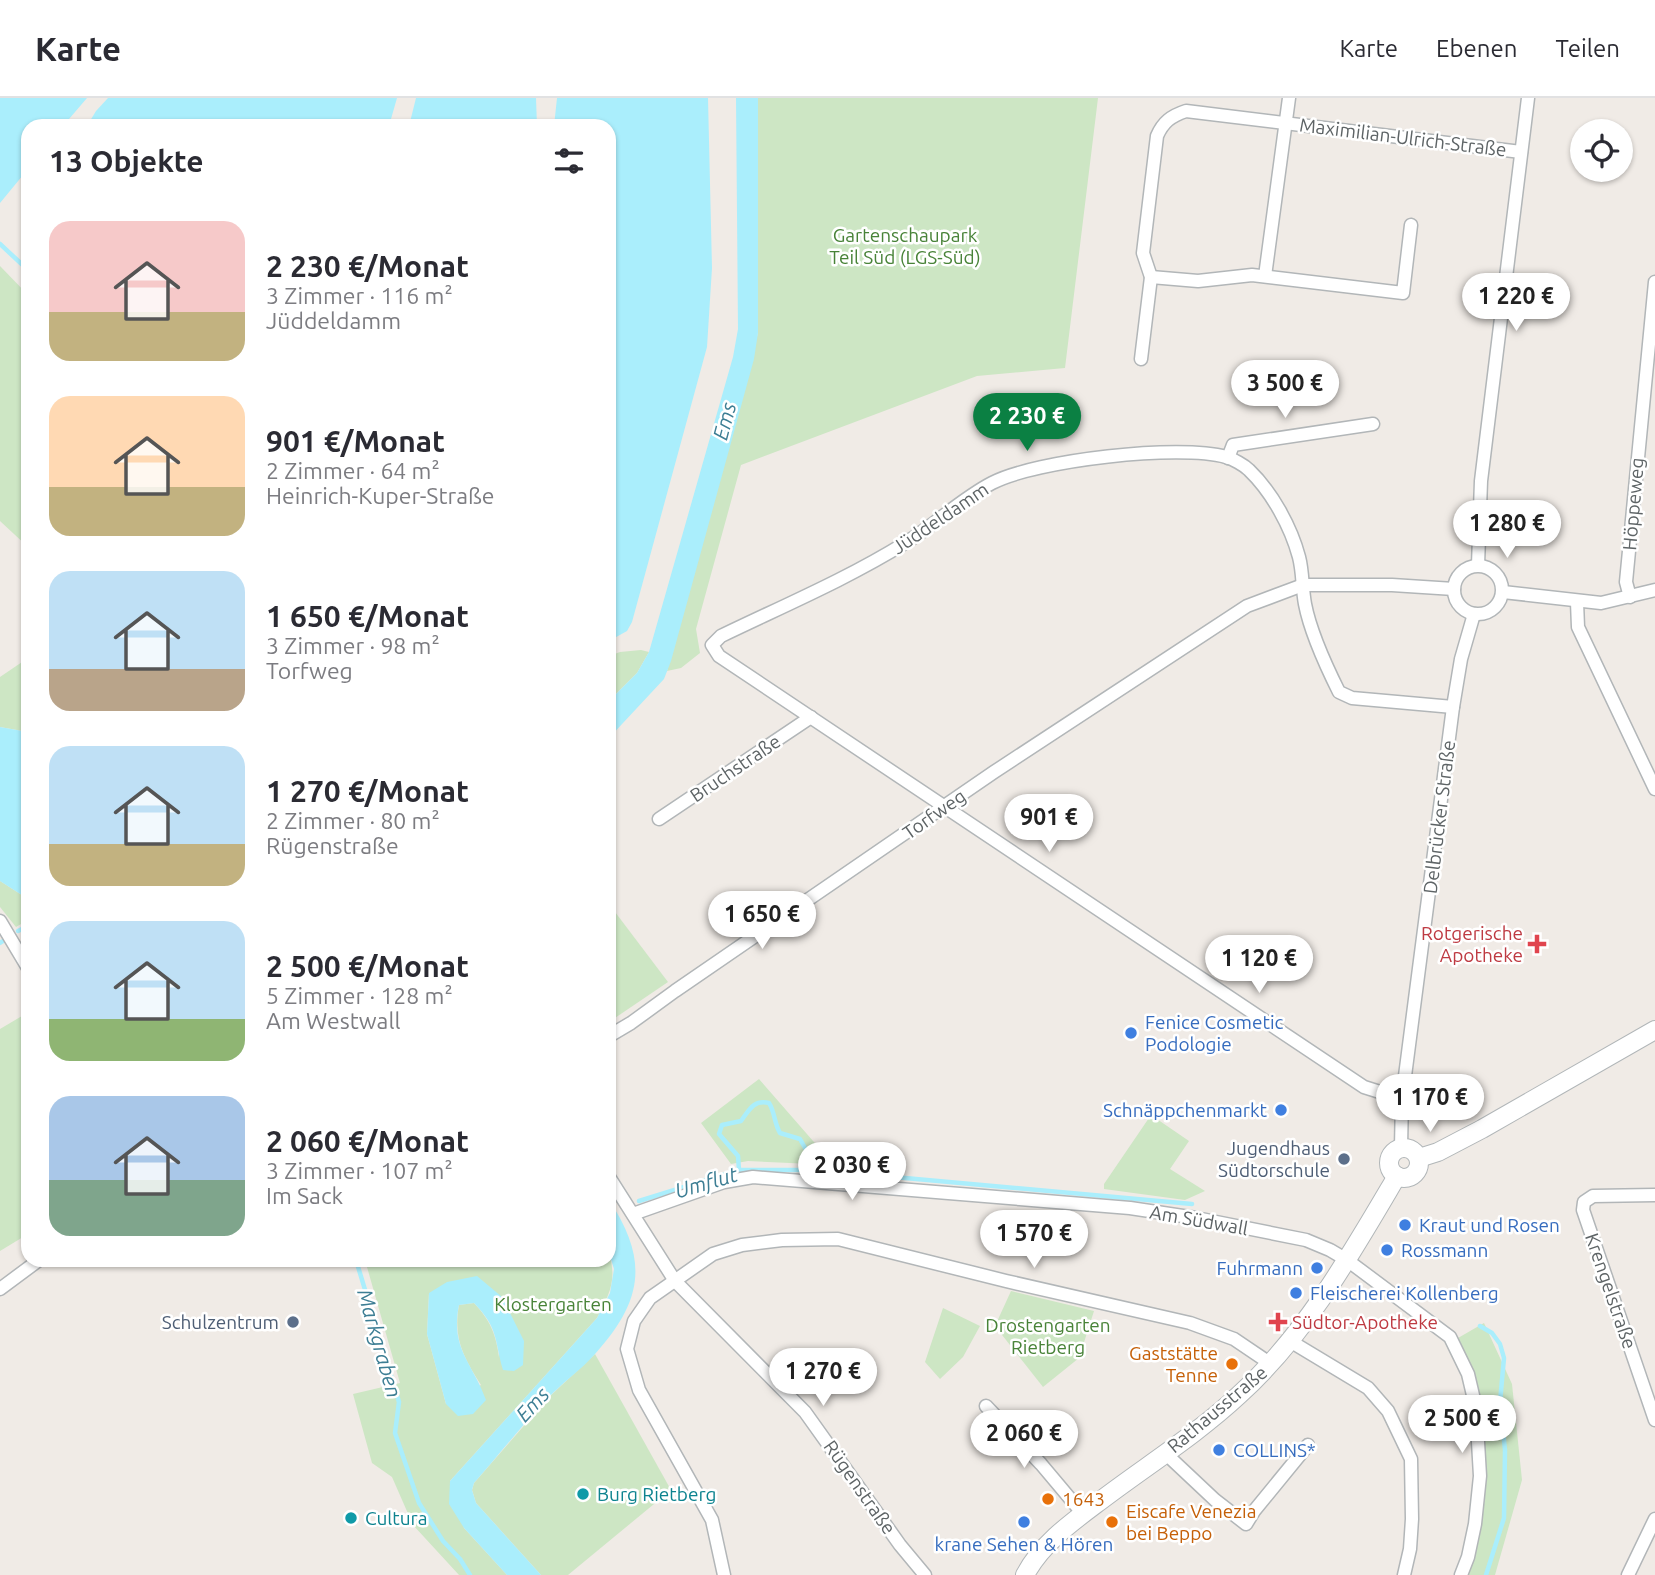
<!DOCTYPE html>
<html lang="de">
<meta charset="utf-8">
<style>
body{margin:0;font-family:Ubuntu,sans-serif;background:#f2f2f3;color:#2b2b33;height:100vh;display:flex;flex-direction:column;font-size:26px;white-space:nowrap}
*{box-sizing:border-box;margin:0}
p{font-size:23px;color:#7c7c81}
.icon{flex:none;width:38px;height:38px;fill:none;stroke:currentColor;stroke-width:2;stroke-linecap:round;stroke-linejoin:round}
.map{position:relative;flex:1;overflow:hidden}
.drawer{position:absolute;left:21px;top:21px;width:595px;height:1148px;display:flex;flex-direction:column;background:#fff;border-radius:21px;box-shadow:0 2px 5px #0004}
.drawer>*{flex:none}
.fabs{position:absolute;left:1570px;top:21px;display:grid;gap:14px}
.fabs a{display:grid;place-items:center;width:63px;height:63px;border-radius:50%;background:#fff;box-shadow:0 2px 5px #0004;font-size:35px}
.price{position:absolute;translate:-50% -60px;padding:0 16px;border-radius:24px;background:#fff;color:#222;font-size:23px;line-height:46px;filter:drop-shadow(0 2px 4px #0008)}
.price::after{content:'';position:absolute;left:50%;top:42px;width:21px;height:16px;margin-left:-10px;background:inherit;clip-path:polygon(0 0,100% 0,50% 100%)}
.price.current{background:#0b8043;color:#fff}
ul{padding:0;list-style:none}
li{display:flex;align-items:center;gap:21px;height:175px;padding:0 28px}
li span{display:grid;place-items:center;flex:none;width:196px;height:140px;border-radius:21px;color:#555}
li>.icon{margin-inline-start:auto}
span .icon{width:84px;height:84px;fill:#fffc;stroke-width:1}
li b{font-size:30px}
h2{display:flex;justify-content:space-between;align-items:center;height:84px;padding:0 28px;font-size:30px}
header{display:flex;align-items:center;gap:42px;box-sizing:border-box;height:98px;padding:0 35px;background:#fff;border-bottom:2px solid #e1e1e2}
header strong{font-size:33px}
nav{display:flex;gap:38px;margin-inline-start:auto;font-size:24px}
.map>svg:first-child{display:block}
.green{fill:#cde6c4;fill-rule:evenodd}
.water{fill:#aaeefc}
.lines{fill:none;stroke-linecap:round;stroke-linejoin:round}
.stream{stroke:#aaeefc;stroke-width:4.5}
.street-casing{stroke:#b2b6b8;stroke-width:15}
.secondary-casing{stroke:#b1b6b8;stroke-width:20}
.street{stroke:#fff;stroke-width:12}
.secondary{stroke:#fff;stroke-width:18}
.health-dot{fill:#e0444e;stroke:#fff;stroke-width:2.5}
.shop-dot{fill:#3f7fe0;stroke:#fff;stroke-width:2.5}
.service-dot{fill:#5c6f8a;stroke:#fff;stroke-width:2.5}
.food-dot{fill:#e8710a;stroke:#fff;stroke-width:2.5}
.culture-dot{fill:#0f9aa8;stroke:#fff;stroke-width:2.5}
.labels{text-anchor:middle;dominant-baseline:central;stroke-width:5;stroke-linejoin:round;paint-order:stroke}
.street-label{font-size:19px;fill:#5e6466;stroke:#fff}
.park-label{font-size:19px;fill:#488338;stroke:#fff}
.health-label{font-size:19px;fill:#be3a42;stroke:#fff;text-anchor:end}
.shop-label{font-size:19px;fill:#366cbe;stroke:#fff;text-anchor:start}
.service-label{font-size:19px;fill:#4e5e75;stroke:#fff;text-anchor:end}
.food-label{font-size:19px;fill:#c56008;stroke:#fff;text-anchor:start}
.culture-label{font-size:19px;fill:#0d838f;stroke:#fff;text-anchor:start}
.water-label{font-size:21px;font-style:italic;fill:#3d7e94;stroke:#fff}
</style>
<header>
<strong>Karte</strong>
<nav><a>Karte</a><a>Ebenen</a><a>Teilen</a></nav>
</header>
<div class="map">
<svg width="1655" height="1477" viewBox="0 0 1655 1477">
<rect width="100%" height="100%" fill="#f0ebe6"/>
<!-- green -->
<g class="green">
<polygon points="758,0 1098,0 1065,270 977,278 741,367 696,531 700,555 681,570 667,573 758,235"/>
<polygon points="0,168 28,197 28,449 0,423"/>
<polygon points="641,552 649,554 637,575 609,603 609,558 620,554"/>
<polygon points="28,560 28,634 0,629 0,579"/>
<polygon points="0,783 28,801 28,822 16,829 0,809"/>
<polygon points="609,806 668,884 609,924"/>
<polygon points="27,915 28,1136 0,1153 0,931"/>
<polygon points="759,981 834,1067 748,1063 731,1066 701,1025"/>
<polygon points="1151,1017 1189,1043 1170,1071 1205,1093 1185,1102 1104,1091 1104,1086"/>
<path d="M609,1155C617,1182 610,1195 597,1220L450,1383L464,1430L507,1477H459L413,1427L392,1379L372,1365L353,1296L400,1285L365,1162H405L415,1167L430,1162H609ZM429,1195L502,1199L499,1259C496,1236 490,1222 474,1205L459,1207C453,1240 463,1259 481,1287L446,1306L427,1236Z"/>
<polygon points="1011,1193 1094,1213 1079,1260 1043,1289 995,1228"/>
<polygon points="943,1210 980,1228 963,1259 940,1281 925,1264"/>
<polygon points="1484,1225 1512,1286 1522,1382 1495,1477 1466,1477 1480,1427 1473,1275 1458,1240"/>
<polygon points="595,1256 671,1392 568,1477 541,1477 476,1405 472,1392 474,1385 549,1299"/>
</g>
<!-- water -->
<g class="water">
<polygon points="0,0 87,0 63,28 28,28 28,71 0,105"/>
<polygon points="108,0 397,0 389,28 87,28 96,13"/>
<polygon points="416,0 536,0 537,28 409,28"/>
<polygon points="557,0 708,0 712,170 707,249 632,524 627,533 609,543 609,28 554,28"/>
<polygon points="736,0 758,0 758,235 754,261 671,563 664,581 609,640 609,603 637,575 649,554 733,259 738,231"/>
<polygon points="0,629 28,634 28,801 0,783"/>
<path d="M609,1102C649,1162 643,1203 595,1256C581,1272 563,1284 548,1300C522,1327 499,1357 474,1385L472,1392L476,1405L541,1477H507L464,1430L449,1406L450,1383L597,1220L610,1195L614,1171L609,1155Z"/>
<path d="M477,1178L502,1199L524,1243L523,1267L514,1273L503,1272C494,1241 499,1231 474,1205L459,1207C450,1251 473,1265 486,1302L473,1316L458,1318L446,1306L427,1236L429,1195L447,1184Z"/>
</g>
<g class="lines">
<!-- stream -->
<g class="stream">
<polyline points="0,146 28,172"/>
<polyline points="18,833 22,831 28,833"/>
<polyline points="0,845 3,843"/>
<path d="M739,1072L738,1058L719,1036L722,1027L741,1023C749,1012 754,1001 769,1005C775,1014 774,1025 780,1035L800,1041L817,1071"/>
<polyline points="639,1103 739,1072 817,1072 1192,1106"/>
<polyline points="356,1162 399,1304 395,1335 419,1405 443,1443 460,1461 470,1477"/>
<polyline points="1480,1228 1492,1235 1500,1246 1504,1260 1500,1304 1505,1352 1504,1420 1486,1477"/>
</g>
<!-- street casing -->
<g class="street-casing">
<g id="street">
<polyline points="1265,178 1289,0"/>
<polyline points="1151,179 1198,183 1252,177 1403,195 1411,127"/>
<path d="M1141,261L1151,179L1143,155L1157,38C1163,24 1171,18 1186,13L1521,54"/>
<polyline points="1228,360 1233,347 1373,326"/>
<polyline points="1478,467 1481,383 1528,0"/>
<circle cx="1478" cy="492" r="24"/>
<polyline points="1503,494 1601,505 1655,492"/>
<polyline points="1630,499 1626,484 1655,184"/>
<polyline points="1577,504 1578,529 1655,691"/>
<polyline points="659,721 811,619"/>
<polyline points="0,823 28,870"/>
<polyline points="609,938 631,925 675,893 994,674 1247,508 1303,487 1392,487 1454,491"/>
<path d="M1402,1001L1364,989L719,558L712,547L721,538C783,508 847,481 905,445C935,427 961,401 992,385C1036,362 1179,346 1226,359C1233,361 1244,367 1249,372C1272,394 1291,429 1299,459C1303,474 1302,490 1305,506C1310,532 1327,570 1339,594L1352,600L1453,609"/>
<polyline points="1401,1049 1402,1001 1453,609 1461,561 1474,516"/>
<polyline points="609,1079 675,1183 805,1314 900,1447 925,1477"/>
<polyline points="1655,1097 1593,1098 1584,1104 1583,1112 1655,1322"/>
<polyline points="633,1116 724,1084 753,1079 1130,1110 1196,1120 1306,1142 1330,1152 1347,1162 1450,1239 1468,1276 1476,1310 1480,1378 1475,1426 1468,1459 1461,1477"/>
<polyline points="0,1191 39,1162"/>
<polyline points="1290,1243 1368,1290 1388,1313 1411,1361 1412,1421 1410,1451 1404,1477"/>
<polyline points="986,1308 1041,1366 1083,1416"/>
<polyline points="1165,1355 1215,1402 1246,1426 1254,1413 1308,1347"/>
<polyline points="724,1477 712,1422 639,1292 627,1251 634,1223 650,1200 713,1156 742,1147 782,1142 838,1141 1006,1183 1190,1225 1234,1241 1271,1266"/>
<polyline points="1628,1477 1655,1421"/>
</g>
</g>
<!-- secondary casing -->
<g class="secondary-casing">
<g id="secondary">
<circle cx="1404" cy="1065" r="15"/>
<polyline points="1419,1060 1438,1054 1482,1031 1655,932"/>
<path d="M1025,1477C1041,1446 1072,1424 1100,1403C1146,1368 1196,1337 1239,1297C1306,1236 1351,1156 1397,1078"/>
</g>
</g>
<!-- street -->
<use href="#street" class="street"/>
<!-- secondary -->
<use href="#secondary" class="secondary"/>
</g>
<!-- markers -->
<g class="health-dot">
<path d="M1533.5 835.5h7v7h7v7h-7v7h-7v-7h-7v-7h7z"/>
<path d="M1274.5 1213.5h7v7h7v7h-7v7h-7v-7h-7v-7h7z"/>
</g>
<g class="shop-dot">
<circle cx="1131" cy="935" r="7"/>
<circle cx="1281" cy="1012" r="7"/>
<circle cx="1405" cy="1127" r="7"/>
<circle cx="1387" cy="1152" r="7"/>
<circle cx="1317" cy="1170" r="7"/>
<circle cx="1296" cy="1195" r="7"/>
<circle cx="1219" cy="1352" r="7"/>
<circle cx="1024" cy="1424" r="7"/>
</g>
<g class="service-dot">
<circle cx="1344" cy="1061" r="7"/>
<circle cx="293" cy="1224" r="7"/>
</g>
<g class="food-dot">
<circle cx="1232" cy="1266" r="7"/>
<circle cx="1048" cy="1401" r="7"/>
<circle cx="1112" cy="1424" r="7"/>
</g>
<g class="culture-dot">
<circle cx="583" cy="1396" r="7"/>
<circle cx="351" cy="1420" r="7"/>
</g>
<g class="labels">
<!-- street labels -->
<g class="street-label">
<text transform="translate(1403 39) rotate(7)">Maximilian-Ulrich-Straße</text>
<text transform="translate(1633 406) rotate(-85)">Höppeweg</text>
<text transform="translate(940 420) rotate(-34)">Jüddeldamm</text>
<text transform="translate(735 670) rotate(-34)">Bruchstraße</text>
<text transform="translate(934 716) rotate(-35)">Torfweg</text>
<text transform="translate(1439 719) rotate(-83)">Delbrücker Straße</text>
<text transform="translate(1199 1122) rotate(10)">Am Südwall</text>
<text transform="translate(1611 1193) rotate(71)">Krengelstraße</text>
<text transform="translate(1217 1311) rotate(-40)">Rathausstraße</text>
<text transform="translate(860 1389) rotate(55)">Rügenstraße</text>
</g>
<!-- park labels -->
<g class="park-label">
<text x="905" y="137">Gartenschaupark<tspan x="905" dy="22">Teil Süd (LGS-Süd)</tspan></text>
<text x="553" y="1206">Klostergarten</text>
<text x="1048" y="1227">Drostengarten<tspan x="1048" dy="22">Rietberg</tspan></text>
</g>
<!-- health labels -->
<g class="health-label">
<text x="1523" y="835">Rotgerische<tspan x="1523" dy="22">Apotheke</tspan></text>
<text x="1292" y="1224" text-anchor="start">Südtor-Apotheke</text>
</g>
<!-- shop labels -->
<g class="shop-label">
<text x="1145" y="924">Fenice Cosmetic<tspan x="1145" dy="22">Podologie</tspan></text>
<text x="1267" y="1012" text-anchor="end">Schnäppchenmarkt</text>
<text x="1419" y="1127">Kraut und Rosen</text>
<text x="1401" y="1152">Rossmann</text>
<text x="1303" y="1170" text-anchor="end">Fuhrmann</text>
<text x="1310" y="1195">Fleischerei Kollenberg</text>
<text x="1233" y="1352">COLLINS*</text>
<text x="1024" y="1446" text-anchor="middle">krane Sehen &amp; Hören</text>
</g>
<!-- service labels -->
<g class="service-label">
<text x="1330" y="1050">Jugendhaus<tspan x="1330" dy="22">Südtorschule</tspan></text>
<text x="279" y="1224">Schulzentrum</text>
</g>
<!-- food labels -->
<g class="food-label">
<text x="1218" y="1255" text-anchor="end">Gaststätte<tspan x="1218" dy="22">Tenne</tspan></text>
<text x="1062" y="1401">1643</text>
<text x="1126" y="1413">Eiscafe Venezia<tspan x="1126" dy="22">bei Beppo</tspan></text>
</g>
<!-- culture labels -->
<g class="culture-label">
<text x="597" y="1396">Burg Rietberg</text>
<text x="365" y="1420">Cultura</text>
</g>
<!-- water labels -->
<g class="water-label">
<text transform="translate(724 323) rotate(-75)">Ems</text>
<text transform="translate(706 1084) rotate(-16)">Umflut</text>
<text transform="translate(380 1245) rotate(74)">Markgraben</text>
<text transform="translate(532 1306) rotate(-47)">Ems</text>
</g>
</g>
</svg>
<div class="fabs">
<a><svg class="icon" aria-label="locate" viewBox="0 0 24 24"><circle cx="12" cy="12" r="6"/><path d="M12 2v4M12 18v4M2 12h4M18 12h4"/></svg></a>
</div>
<b class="price" style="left:1516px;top:235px">1 220 €</b>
<b class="price" style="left:1285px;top:322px">3 500 €</b>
<b class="price current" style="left:1027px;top:355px">2 230 €</b>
<b class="price" style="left:1507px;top:462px">1 280 €</b>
<b class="price" style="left:1049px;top:756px">901 €</b>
<b class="price" style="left:762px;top:853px">1 650 €</b>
<b class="price" style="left:1259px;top:897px">1 120 €</b>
<b class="price" style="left:1430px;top:1036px">1 170 €</b>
<b class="price" style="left:852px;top:1104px">2 030 €</b>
<b class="price" style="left:1034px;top:1172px">1 570 €</b>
<b class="price" style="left:823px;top:1310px">1 270 €</b>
<b class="price" style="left:1462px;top:1357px">2 500 €</b>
<b class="price" style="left:1024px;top:1372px">2 060 €</b>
<section class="drawer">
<h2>13 Objekte<svg class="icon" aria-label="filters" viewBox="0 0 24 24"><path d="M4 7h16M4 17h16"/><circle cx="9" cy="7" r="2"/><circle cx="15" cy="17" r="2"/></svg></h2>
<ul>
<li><span style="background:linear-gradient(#f6c9c9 65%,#c2b280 0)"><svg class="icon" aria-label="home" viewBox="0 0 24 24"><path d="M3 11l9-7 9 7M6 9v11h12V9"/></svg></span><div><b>2 230 €/Monat</b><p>3 Zimmer · 116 m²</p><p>Jüddeldamm</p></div></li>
<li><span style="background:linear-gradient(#ffd9b3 65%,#c2b280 0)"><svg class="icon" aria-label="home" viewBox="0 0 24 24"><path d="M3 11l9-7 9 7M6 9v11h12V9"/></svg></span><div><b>901 €/Monat</b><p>2 Zimmer · 64 m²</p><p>Heinrich-Kuper-Straße</p></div></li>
<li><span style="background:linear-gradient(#bfe0f5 70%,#b9a48a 0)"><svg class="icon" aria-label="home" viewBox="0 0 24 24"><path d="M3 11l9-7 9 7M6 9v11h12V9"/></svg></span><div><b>1 650 €/Monat</b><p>3 Zimmer · 98 m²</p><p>Torfweg</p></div></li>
<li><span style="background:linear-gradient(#bfe0f5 70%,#c2b280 0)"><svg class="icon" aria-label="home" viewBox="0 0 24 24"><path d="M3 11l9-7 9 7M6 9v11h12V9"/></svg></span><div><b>1 270 €/Monat</b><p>2 Zimmer · 80 m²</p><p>Rügenstraße</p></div></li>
<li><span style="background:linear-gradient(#bfe0f5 70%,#8fb573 0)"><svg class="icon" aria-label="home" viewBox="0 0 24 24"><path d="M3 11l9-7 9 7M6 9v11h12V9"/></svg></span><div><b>2 500 €/Monat</b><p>5 Zimmer · 128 m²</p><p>Am Westwall</p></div></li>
<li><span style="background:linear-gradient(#a9c7e8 60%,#7fa58c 0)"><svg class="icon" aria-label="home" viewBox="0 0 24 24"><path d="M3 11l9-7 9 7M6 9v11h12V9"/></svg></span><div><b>2 060 €/Monat</b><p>3 Zimmer · 107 m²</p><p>Im Sack</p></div></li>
</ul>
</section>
</div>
